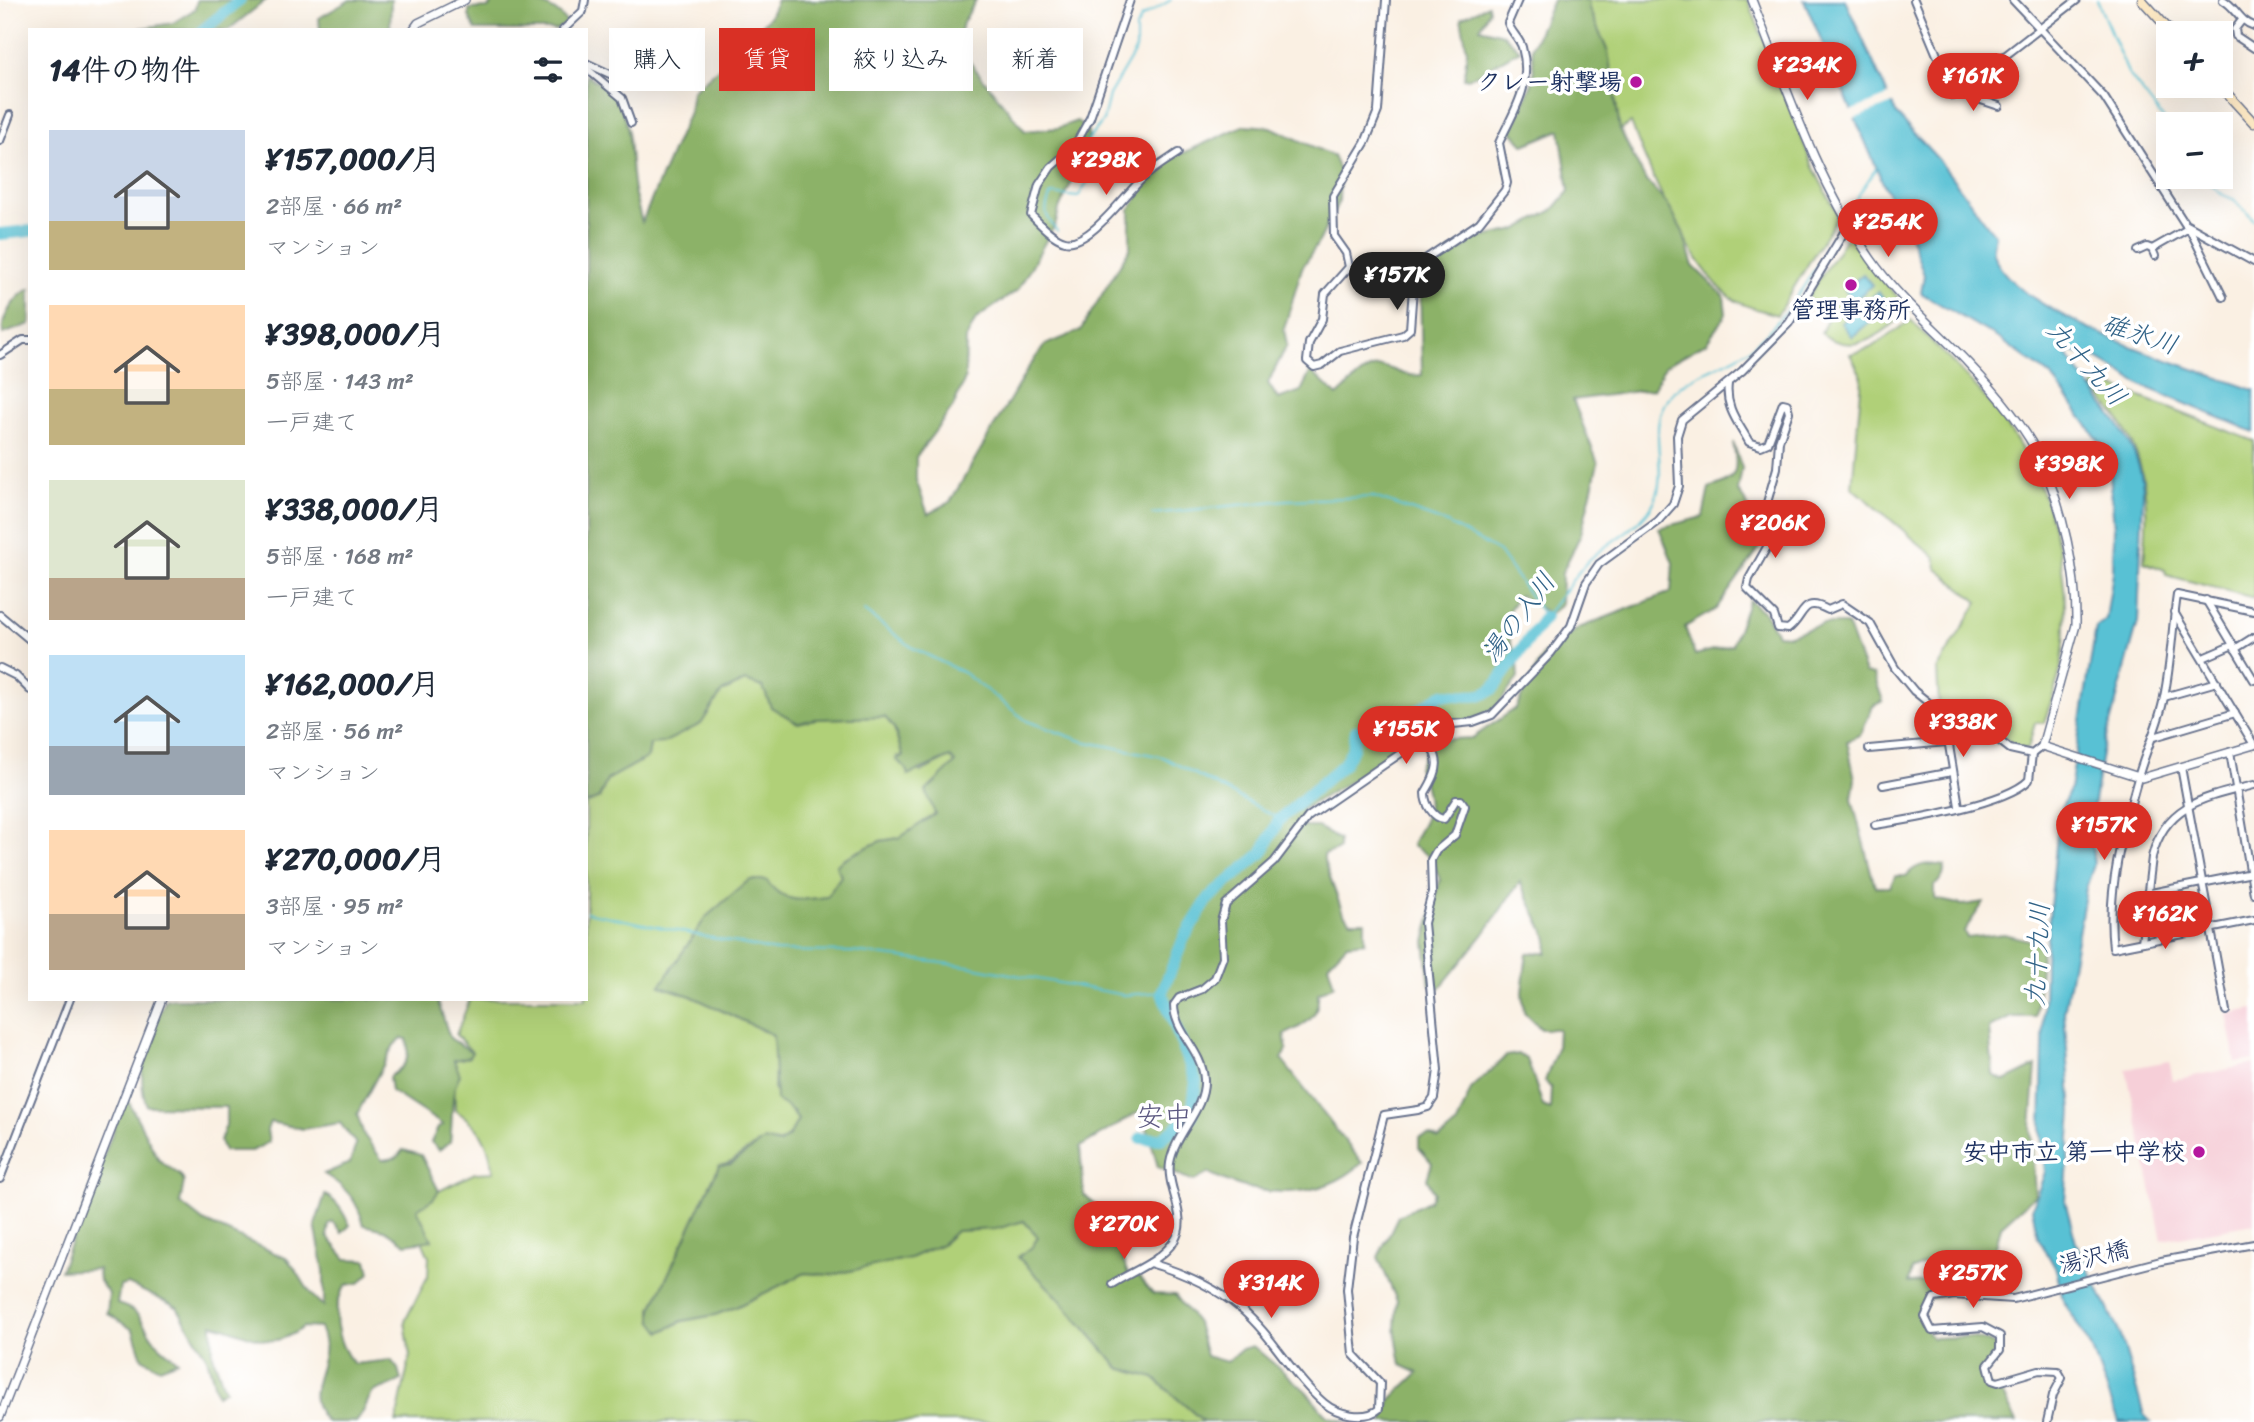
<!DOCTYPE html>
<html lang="ja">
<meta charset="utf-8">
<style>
body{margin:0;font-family:Sriracha,"Klee One",sans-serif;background:#f6f6f7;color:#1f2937;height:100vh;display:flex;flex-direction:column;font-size:26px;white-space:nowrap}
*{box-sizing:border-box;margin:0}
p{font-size:23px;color:#747a83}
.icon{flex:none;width:38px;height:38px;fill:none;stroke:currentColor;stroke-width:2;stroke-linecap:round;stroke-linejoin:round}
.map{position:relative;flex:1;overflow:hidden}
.drawer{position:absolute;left:28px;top:28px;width:560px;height:973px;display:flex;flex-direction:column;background:#fff;border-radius:0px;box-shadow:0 7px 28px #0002}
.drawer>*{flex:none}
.top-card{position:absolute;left:609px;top:28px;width:665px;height:63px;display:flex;gap:14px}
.buttons{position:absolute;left:2156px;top:21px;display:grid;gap:14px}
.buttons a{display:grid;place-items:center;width:77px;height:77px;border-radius:0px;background:#fff;box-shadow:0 7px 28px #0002;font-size:35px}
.price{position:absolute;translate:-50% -60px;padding:0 16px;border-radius:24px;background:#d93025;color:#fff;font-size:23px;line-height:46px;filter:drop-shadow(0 2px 4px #0008)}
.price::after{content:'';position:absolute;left:50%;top:42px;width:21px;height:16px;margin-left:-10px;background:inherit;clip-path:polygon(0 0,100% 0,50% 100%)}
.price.current{background:#222;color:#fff}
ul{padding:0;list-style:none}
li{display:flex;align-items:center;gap:21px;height:175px;padding:0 21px}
li span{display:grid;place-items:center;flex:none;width:196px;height:140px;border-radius:0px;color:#555}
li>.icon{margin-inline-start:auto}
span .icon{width:84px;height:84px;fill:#fffc;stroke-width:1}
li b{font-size:30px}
h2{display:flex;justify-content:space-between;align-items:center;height:84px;padding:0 21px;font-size:30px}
.tag{padding:0 24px;border-radius:0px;background:#fff;box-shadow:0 7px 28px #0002;font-size:24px;line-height:63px}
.tag.current{background:#d93025;color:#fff}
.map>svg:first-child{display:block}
.built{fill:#f6cfd8}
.green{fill:#b0d078;stroke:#66806b;stroke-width:2}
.forest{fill:#8cb268;stroke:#547063;stroke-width:2}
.water{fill:#58c1d4;stroke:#3a7899;stroke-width:2}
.pier{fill:#faf0e3}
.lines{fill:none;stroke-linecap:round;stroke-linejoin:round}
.stream{stroke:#58c1d4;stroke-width:2}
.river{stroke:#58c1d4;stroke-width:12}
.minor-casing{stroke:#69738d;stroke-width:10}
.tertiary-casing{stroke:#69738d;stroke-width:10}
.secondary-casing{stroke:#69738d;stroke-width:11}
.minor{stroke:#fff;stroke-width:6}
.tertiary{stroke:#fff;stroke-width:7}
.secondary{stroke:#fbe7c3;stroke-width:8}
.poi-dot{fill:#b5179e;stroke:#fff;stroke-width:2.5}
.labels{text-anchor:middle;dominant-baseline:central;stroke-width:7;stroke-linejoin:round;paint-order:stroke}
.poi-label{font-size:24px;font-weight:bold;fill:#1b2f5e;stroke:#fff;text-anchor:end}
.street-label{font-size:24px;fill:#1b2f5e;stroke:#fff}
.water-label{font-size:26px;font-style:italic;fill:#306287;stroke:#fff}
.quarter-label{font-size:28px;fill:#5d5982;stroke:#fff}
</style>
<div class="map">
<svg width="2254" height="1422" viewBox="0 0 2254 1422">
<rect width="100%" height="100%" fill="#fff"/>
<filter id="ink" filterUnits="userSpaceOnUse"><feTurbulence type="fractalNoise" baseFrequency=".0143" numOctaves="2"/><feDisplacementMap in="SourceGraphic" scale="14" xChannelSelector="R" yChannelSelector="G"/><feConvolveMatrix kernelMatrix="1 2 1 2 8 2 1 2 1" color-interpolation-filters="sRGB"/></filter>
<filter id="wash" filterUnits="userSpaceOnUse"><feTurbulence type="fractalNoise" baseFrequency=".00686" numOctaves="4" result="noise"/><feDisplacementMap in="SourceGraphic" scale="28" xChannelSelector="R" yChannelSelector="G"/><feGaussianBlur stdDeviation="1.57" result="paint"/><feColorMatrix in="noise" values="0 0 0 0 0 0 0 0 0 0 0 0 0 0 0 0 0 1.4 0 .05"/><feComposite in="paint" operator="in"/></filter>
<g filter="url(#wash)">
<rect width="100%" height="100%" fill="#faf0e3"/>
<!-- built -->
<g class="built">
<polygon points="2254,1009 2254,1060 2236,1063 2227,1014"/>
<polygon points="2169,1061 2173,1080 2254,1064 2254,1224 2162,1240 2126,1069"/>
</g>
<!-- green -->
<g class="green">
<path d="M1589,0H1748L1813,167L1838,215L1777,315C1765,311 1748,308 1736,301C1693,274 1649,171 1631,123L1620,130L1608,52L1589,9Z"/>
<path d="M1850,232L1876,272L1910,311C1881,333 1856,359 1821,333L1828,318L1807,298Z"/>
<path d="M1911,320C1938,349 1967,375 1992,406C2049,476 2075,571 2062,661C2059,682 2050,703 2044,723H2035L2028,749L2018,748L1995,730L1939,705L1937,670L1978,602L1937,569L1935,557L1852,487L1862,377L1850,354L1870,348Z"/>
<path d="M2096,380L2254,441V598L2166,575L2165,570L2144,562C2150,488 2147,445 2093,388Z"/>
<path d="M745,681L763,687L771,707L798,723L815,719L885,717L894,728L903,757L896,756L921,772L950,757L955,763C936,784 925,784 936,814L899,838L880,841L843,859L841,876L827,897C801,901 783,904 766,880L660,985L691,996L773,1035L776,1045L774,1090L798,1120C778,1157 777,1134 753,1147C740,1154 735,1163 719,1166L652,1309L661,1332L683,1321L715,1315L736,1307L805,1273L831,1275L910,1258L942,1244L956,1231L979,1230L1024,1221L1038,1237L1032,1247L1019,1258L1058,1297L1119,1368L1154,1378L1204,1422H396L410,1356L405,1321L428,1276L429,1257L422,1241L431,1240L417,1209L433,1199L439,1191L475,1173L494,1172C488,1141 481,1127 455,1110L454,1060L469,1057L472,1052L456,1035L470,999H586V804L599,798L607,780L648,757L650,744L701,724L722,692Z"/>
</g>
<!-- forest -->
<g class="forest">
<polygon points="197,0 266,0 228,30 131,30 173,23 195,9"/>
<polygon points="350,0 391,0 390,30 320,30 319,18"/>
<path d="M495,0C522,0 552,0 567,23L556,30H475L469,16V9L488,8Z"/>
<path d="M777,0H976L963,23L958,41L968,60L1025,131L1058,128L1077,121L1088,132V148L1059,209L1056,223L1018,290L976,319L966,339L965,379L953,407L916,457V480L928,514L950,502L1030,365L1045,345L1080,331L1130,248V209L1159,164L1245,125L1271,127L1333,156L1340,172L1339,201L1320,240L1302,268L1284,329L1287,345L1268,383L1278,399L1301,391L1311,371L1337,396C1349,386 1367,363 1384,367C1403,371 1400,377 1422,375L1420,281L1451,250L1464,249L1475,239L1516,230L1553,210L1569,191L1560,130L1524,145L1512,132L1534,78L1532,47L1553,0H1589V9L1608,52L1620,130L1645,179L1668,205L1683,232L1693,266L1724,296L1726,314L1706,343L1665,366L1653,389L1573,400L1598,463L1581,534L1562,573L1561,605L1550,614L1519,595L1503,619L1517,661L1518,678L1496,707L1467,723L1427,726L1353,780L1303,809V827H1318L1339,840V849L1324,855V861L1343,913L1351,921H1365V942L1347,944L1328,964L1334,985L1318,993C1320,1019 1304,1025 1284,1035L1287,1049L1281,1059L1362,1163C1320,1202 1257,1198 1209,1173L1194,1181L1158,1167L1142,1110L1080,1147L1084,1195L1120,1225L1121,1231L1114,1236L1128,1274L1137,1275L1153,1294L1175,1295L1197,1323L1206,1356L1227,1362L1242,1349L1253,1346L1306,1391L1327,1416L1348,1422H1370H1204L1154,1378L1119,1368L1058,1297L1018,1257L1032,1247L1038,1237L1024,1221L996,1229L956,1231L942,1244L910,1258L831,1275L805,1273L736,1307L715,1315L682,1321L661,1332L652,1320V1309L719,1166L731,1164L764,1140L779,1144L789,1136L798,1120L793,1111L776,1100L773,1035L691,996L660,986L706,917L749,880H766C783,904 801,901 827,897L841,876L836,866L843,859L880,841L899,838L935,814L926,791L955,763L950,757L908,775L906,769L896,759L903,756L894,728L885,717L815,719L798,723L771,707L763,687L745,681L722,692L701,724L663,743L650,744L648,757L607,780L599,798L586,804V75C638,101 626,142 634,190C636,201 639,211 642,222L689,112L692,91L745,45L769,17Z"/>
<polygon points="1488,5 1489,10 1480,28 1503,34 1520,50 1468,79 1464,78 1467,51 1461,18"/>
<path d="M30,289V324L3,334C0,319 15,295 30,289Z"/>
<path d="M1733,442L1742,468L1738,491L1768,536L1716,609L1685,627L1695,655L1732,645L1749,600L1765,613L1777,634L1789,635L1823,624H1847L1865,673L1874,675L1883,701L1873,706L1861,734L1847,741L1855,779L1852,799L1875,887H1890L1895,876H1906C1918,862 1929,863 1945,866L1943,876L1935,886V899L1963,905L1984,902L1964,931L1967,938L2004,934L2042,943L2036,1017H2011L1989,1028L1993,1075L2005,1081L2036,1066L2031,1127L2035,1195L2001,1226L1993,1259L1944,1254L1912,1270L1909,1283L1943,1281L1948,1294L1928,1300C1919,1315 1920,1325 1932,1338C1954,1338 1980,1333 1998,1348C1986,1365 1974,1384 2002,1393L2017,1422H1383L1390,1400L1418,1373L1401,1365L1395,1328L1397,1301L1378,1257L1398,1216L1429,1201L1434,1193L1427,1179L1432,1163L1419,1148V1137L1429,1135L1439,1139L1457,1124L1471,1089L1506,1056L1518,1054L1527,1059L1543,1106L1550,1109L1551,1088L1545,1081L1557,1048L1558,1029H1541L1524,1012L1522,992L1527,953H1547L1548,939L1520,882L1483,935L1440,988L1430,986L1425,942L1440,880L1431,857L1412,846C1415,834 1422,828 1426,816C1431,804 1424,779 1418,767L1431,740L1472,738L1516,708L1544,653L1579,628L1671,592L1673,563L1659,528L1703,517L1709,488C1739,479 1738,471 1733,442Z"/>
<path d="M166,999H437L450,1038L472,1052L469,1057L454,1060L460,1075C450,1090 453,1122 450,1142L439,1150L431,1142L438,1128L443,1125L391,1091L389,1077C406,1066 410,1060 407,1039L402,1038L394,1045L357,1114L364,1135L382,1160L396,1158L403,1150L421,1155L439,1191L433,1199L417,1209L432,1240L406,1244L385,1230L364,1225C357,1200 346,1187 324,1174L350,1163L356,1144L340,1123L303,1129L270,1122L267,1130L269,1142L252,1151H224L220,1141L226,1125V1107L147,1106C133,1071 152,1032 166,999Z"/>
<path d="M126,1097L159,1160L181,1176L184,1182L180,1203L203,1221L286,1258C301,1272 306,1295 324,1306V1270L315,1225L325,1195C338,1201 343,1213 350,1225L342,1233L333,1222L329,1225L327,1236L346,1259L367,1260L370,1273L359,1283L346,1285C329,1309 336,1343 354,1364L391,1360L398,1369L401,1380C392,1386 382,1387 374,1392C367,1397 366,1412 356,1422H327C294,1390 338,1363 320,1328L303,1327C268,1355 250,1332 212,1324L213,1355L225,1390L217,1395L207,1358L177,1307L128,1284L120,1286L117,1304C148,1312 141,1330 160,1346C166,1352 172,1355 178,1361L160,1368L142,1358L133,1330L107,1313L109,1294L99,1281L98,1269L60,1271Z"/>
</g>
<!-- water -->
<g class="water">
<path d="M1804,0H1845L1897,115L1938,159L1995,235C1994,242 1991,251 1994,256C2017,317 2193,368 2254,390V432L2143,386L2097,358L2064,350C2089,393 2143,439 2143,492L2138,622L2102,753L2090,826L2094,865L2086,888L2064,1013L2072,1111L2065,1201L2076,1243L2121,1336L2144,1415L2151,1422H2119L2091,1347L2063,1300L2056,1269L2038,1237L2032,1209L2045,1172L2041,1134L2045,960L2057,835L2063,804L2070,790L2096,627L2106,619L2113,573L2114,529L2110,472L2101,444L2052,377L2001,340L1921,293L1924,275L1910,235L1883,183Z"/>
<polygon points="1863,274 1872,285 1854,301 1845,290"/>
<polygon points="1878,292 1889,305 1852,337 1841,323"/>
</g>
<!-- pier -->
<polygon class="pier" points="1891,95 1895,103 1851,120 1848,112"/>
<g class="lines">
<!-- stream -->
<g class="stream">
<polyline points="2097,0 2128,73 2168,125"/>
<polyline points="2203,177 2221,194 2235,200 2254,220"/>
<polyline points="1847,213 1876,168"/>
<path d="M1057,231C1045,216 1043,211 1051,194L1078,197L1088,181L1077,153L1103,121L1109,95L1136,49V28L1142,17L1171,0"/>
<path d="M1152,514L1286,500L1374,497L1447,523L1499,552L1545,617C1559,599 1572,579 1587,562C1606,542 1641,528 1654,502C1669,471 1648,430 1665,403C1684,372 1726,368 1753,346C1791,314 1819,263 1842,221"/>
<polyline points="864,611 913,648 964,673 1027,721 1082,741 1163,757 1280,819"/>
<polyline points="586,912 775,951 853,952 967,966 1124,995 1162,992"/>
</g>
<!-- river -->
<g class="river">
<polyline points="203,30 240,0"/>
<polyline points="0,234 30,231"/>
<path d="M1141,1138L1161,1139L1192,1115L1196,1081L1162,992L1184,938L1209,898L1262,853L1279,820L1344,764L1353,748L1356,731L1395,726L1441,695C1461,692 1475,702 1493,689L1545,617"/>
</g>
</g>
</g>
<g filter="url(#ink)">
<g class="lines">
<!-- minor casing -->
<g class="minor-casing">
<g id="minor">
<path d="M1130,0L1090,118L1074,147L1051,167L1039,185L1031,215C1040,224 1053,238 1065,241C1089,247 1126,193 1143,178C1153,169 1166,161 1178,153"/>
<path d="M1386,0L1378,111L1365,143L1333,196L1334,236L1346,253L1349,267L1325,294L1322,319L1309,343L1307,361L1314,367L1322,365L1340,351L1403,335L1410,329L1414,274L1427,258L1479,223L1505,190L1507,183L1499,143C1514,110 1533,86 1522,47C1519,38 1511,32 1508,23L1518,0"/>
<polyline points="1914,0 1937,55"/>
<polyline points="2013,0 2104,97 2185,224 2254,262"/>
<path d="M2223,0C2236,7 2239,21 2254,26"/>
<polyline points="2242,20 2235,29 2236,36 2254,48"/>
<polyline points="563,30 583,11 585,0"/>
<polyline points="586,63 625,81"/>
<polyline points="586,68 622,98 631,123"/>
<polyline points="1957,92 1999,106"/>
<polyline points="1953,96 2077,0"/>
<polyline points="0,141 10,115"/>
<polyline points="2189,228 2223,297"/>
<polyline points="2138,251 2147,247 2152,249"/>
<polyline points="2155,256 2152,249 2189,228"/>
<polyline points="0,355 23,340 30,340"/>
<path d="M1728,384C1725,408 1738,422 1749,442L1761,446L1768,443L1783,403L1787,404L1789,412L1779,441L1777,468L1762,520L1772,538L1749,579L1747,588L1774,615L1778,628L1788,629C1805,617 1801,595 1828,610L1842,604L1870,623L1895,668L1914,691L1944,715L1987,731L2010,749L2032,754L2042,746"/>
<polyline points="2206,600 2254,680"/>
<path d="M2254,611L2177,595C2172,629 2171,664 2164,697C2159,725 2145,751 2138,778C2123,831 2106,892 2113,948L2254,920"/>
<polyline points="2174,612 2254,745"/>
<polyline points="0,615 30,640"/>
<polyline points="2235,649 2254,637"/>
<polyline points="2203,658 2233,645"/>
<polyline points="0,668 16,676 30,690"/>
<polyline points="2164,697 2217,682"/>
<polyline points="1944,715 1959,806"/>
<polyline points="2154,737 2235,713"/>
<polyline points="1869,749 1947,742"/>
<polyline points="2230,752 2254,894"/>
<polyline points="2181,767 2226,1011"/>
<polyline points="1883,785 1952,772"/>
<path d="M1875,825C1909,820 2006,804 2029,780L2032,754"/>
<polyline points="2146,894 2252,873"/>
<path d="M2142,942L2152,857C2165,803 2207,797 2254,785"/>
<polyline points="0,1179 70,999"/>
<path d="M1150,1263C1184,1273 1214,1286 1241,1309C1273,1336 1293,1377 1324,1403C1337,1414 1365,1421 1379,1409L1380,1383L1353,1354L1347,1289L1353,1237L1384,1115L1418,1110L1428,1107L1434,1098L1438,1070L1424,923L1432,893L1431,860L1436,851L1455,835L1465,806L1461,800H1456L1444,819C1433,818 1425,804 1425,793C1442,765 1440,760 1423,733"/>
<path d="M1112,1284C1132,1271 1160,1262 1174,1241C1190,1218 1166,1189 1170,1163C1175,1133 1206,1109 1204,1079C1202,1050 1174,1032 1174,1005L1179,998L1202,989L1215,978L1223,957L1221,921L1226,904L1274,862L1308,817L1404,751L1433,726L1473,722L1492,715L1551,653L1571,626L1586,583L1599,564L1658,521L1673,504L1679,486L1677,436L1682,420L1742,371L1789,323L1849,224"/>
<polyline points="2047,1422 2053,1395 2062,1378 2058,1371 2039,1370 1998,1382 1992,1380 1988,1365 2000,1350 2000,1336 1983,1327 1932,1331 1925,1317 1934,1298 1954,1295 2013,1299 2161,1261 2254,1244"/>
</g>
</g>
<!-- tertiary casing -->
<g class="tertiary-casing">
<g id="tertiary">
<path d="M1752,0C1787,89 1816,179 1871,259C1898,298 1935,328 1968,363C1994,390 2025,426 2041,460C2063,510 2077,570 2076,625L2042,746L2142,778L2254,745"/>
<polyline points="413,30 418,23 465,0"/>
<polyline points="0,1417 162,999"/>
</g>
</g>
<!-- secondary casing -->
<g class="secondary-casing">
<g id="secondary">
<polyline points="2142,0 2172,33"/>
<polyline points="2220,86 2254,123"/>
</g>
</g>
<!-- minor -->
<use href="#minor" class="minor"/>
<!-- tertiary -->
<use href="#tertiary" class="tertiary"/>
<!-- secondary -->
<use href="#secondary" class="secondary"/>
</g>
</g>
<!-- markers -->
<g class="poi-dot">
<circle cx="1636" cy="82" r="7"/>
<circle cx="1851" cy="285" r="7"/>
<circle cx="2199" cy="1152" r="7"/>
</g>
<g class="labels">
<!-- poi labels -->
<g class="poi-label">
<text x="1622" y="82">クレー射撃場</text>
<text x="1851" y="310" text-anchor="middle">管理事務所</text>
<text x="2185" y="1152">安中市立 第一中学校</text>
</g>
<!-- street labels -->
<g class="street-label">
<text transform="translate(2094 1257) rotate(-14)">湯沢橋</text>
</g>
<!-- water labels -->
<g class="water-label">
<text transform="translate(2140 334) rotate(18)">碓氷川</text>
<text transform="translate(2087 363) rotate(48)">九十九川</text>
<text transform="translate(1518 617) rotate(-53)">湯の入川</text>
<text transform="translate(2037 954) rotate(-87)">九十九川</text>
</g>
<!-- quarter labels -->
<g class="quarter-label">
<text x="1164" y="1116">安中</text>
</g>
</g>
</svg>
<div class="buttons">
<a>+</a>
<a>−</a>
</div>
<b class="price" style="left:1807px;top:102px">¥234K</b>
<b class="price" style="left:1973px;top:113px">¥161K</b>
<b class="price" style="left:1106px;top:197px">¥298K</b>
<b class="price" style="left:1888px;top:259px">¥254K</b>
<b class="price current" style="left:1397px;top:312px">¥157K</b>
<b class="price" style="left:2069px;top:501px">¥398K</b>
<b class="price" style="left:1775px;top:560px">¥206K</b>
<b class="price" style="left:1963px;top:759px">¥338K</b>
<b class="price" style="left:1406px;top:766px">¥155K</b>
<b class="price" style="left:2104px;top:862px">¥157K</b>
<b class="price" style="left:2165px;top:951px">¥162K</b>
<b class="price" style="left:1124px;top:1261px">¥270K</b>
<b class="price" style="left:1973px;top:1310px">¥257K</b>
<b class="price" style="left:1271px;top:1320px">¥314K</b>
<div class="top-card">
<a class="tag">購入</a>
<a class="tag current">賃貸</a>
<a class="tag">絞り込み</a>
<a class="tag">新着</a>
</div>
<section class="drawer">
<h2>14件の物件<svg class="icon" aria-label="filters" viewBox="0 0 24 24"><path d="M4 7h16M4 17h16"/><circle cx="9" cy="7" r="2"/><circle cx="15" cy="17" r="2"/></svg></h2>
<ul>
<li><span style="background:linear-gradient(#c9d6e8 65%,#c2b280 0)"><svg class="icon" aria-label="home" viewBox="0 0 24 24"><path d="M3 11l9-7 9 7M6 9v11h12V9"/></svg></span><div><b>¥157,000/月</b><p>2部屋 · 66 m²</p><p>マンション</p></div></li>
<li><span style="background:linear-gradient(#ffd9b3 60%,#c2b280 0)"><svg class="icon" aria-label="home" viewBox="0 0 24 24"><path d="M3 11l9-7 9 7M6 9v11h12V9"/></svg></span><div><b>¥398,000/月</b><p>5部屋 · 143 m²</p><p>一戸建て</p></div></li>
<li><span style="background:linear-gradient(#dfe7d0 70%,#b9a48a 0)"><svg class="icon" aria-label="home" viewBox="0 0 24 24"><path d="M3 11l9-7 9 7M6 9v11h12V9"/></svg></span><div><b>¥338,000/月</b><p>5部屋 · 168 m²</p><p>一戸建て</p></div></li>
<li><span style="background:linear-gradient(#bfe0f5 65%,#9aa5b1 0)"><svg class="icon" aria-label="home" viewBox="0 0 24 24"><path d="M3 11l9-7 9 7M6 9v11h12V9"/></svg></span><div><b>¥162,000/月</b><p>2部屋 · 56 m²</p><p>マンション</p></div></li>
<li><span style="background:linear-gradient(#ffd9b3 60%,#b9a48a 0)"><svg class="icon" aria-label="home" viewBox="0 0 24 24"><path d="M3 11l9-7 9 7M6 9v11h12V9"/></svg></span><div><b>¥270,000/月</b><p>3部屋 · 95 m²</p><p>マンション</p></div></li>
</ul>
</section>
</div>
